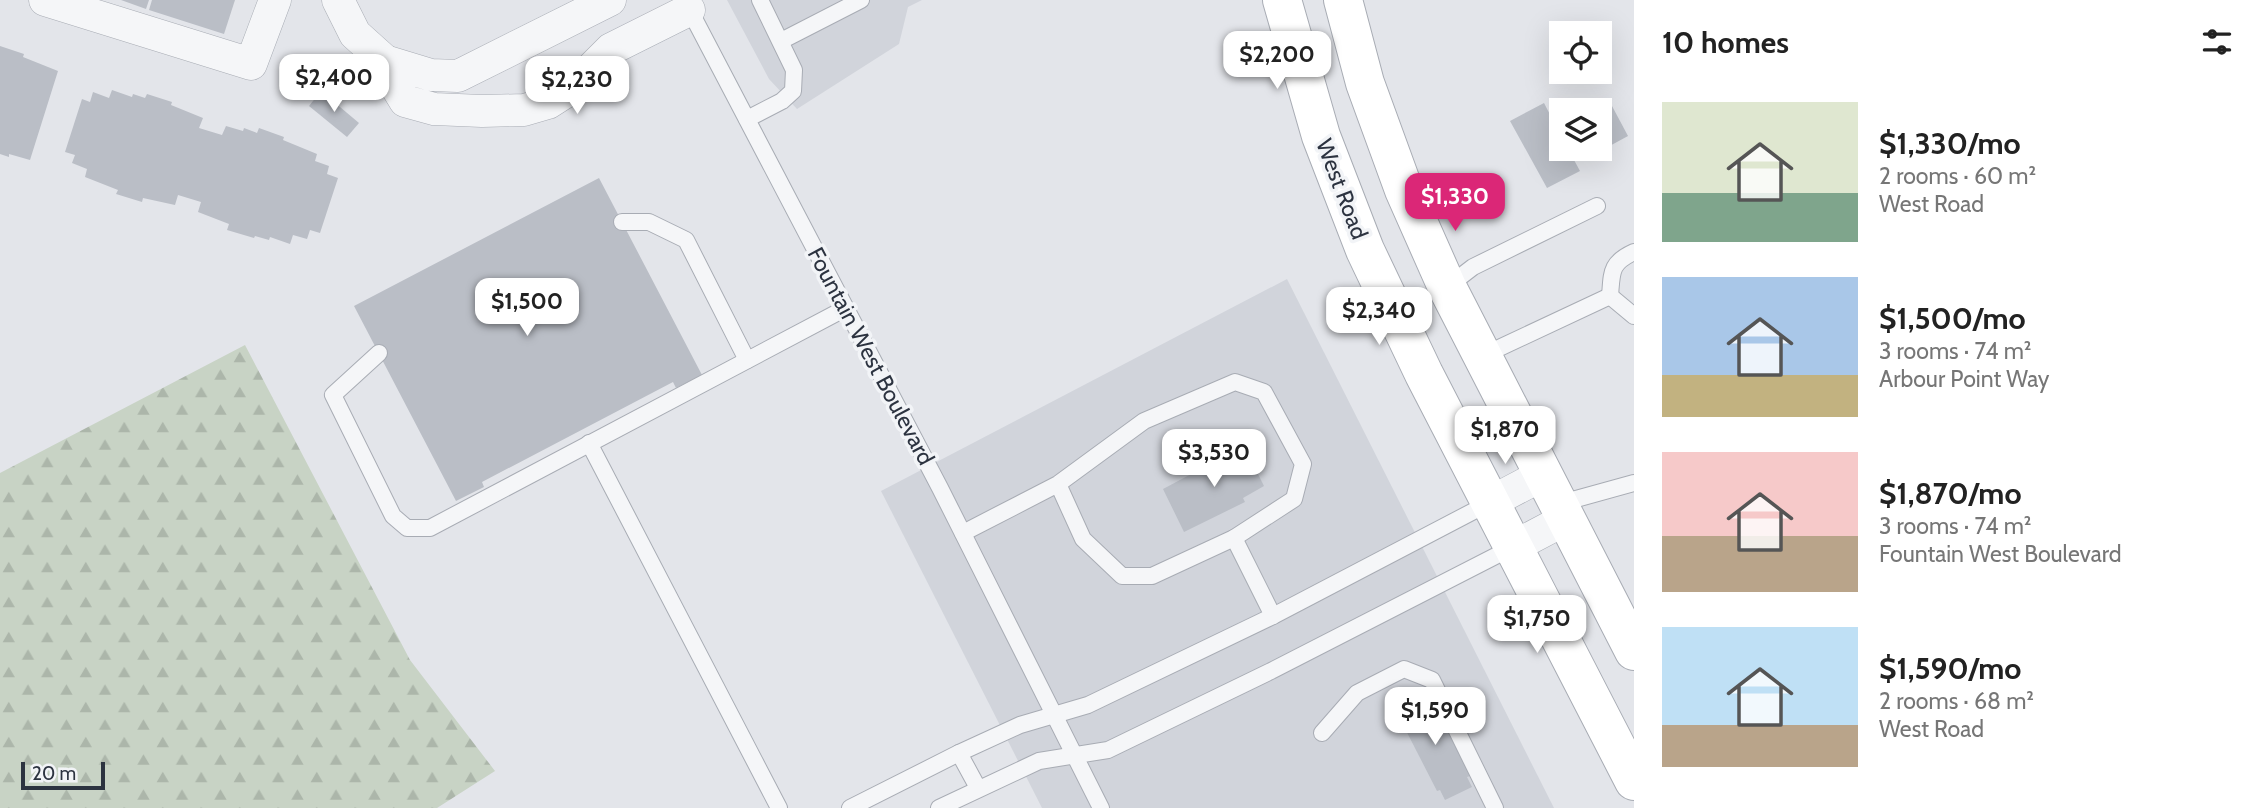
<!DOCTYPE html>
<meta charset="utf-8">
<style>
body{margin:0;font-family:Cabin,sans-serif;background:#f6f6f6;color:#222;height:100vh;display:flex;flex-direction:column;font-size:26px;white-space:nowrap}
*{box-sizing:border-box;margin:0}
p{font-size:23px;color:#767676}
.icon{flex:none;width:38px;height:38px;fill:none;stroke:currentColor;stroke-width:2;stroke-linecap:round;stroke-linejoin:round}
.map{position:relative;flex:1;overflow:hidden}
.details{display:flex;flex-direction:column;background:#fff;width:630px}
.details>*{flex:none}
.controls{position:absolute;left:1549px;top:21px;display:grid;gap:14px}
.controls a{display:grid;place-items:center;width:63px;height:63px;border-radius:0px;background:#fff;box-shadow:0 7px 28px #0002;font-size:35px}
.scale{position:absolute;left:21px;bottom:18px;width:84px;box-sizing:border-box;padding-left:7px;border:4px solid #2c3340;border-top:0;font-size:19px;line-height:24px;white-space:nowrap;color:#2c3340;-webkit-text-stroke:5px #f2f4f7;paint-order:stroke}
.price{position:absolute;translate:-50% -60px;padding:0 16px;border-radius:14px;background:#fff;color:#222;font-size:23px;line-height:46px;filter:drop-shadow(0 2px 4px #0008)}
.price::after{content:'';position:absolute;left:50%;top:42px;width:21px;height:16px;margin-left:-10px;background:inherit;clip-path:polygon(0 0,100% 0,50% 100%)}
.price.active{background:#db2777;color:#fff}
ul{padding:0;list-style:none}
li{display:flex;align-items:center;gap:21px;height:175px;padding:0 28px}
li span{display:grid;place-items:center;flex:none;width:196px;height:140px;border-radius:0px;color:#555}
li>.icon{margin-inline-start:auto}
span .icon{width:84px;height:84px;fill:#fffc;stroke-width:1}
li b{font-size:30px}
h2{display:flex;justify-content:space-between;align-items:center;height:84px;padding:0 28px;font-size:30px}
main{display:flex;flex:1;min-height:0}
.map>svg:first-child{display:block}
.built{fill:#d1d4db}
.forest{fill:url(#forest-firs)}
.building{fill:#babec6}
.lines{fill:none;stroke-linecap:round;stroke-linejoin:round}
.lane-casing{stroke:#a8acb4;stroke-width:18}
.street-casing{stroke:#a8acb4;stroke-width:33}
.secondary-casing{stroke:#a8acb4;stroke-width:40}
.lane{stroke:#f5f6f8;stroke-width:16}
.street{stroke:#f5f6f8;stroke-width:32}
.secondary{stroke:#fff;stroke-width:38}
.labels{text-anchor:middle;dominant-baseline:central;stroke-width:7;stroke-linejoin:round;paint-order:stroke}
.street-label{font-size:23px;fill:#2c3340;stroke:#f2f4f7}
</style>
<main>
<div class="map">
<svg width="1634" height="808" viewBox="0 0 1634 808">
<defs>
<pattern id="forest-firs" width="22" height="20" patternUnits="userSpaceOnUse" patternTransform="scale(1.75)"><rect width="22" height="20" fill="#c8d3c5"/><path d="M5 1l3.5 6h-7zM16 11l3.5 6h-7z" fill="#acb6aa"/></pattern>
</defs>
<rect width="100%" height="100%" fill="#e3e5ea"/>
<!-- built -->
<g class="built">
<polygon points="727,0 922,0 908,7 899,44 797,109 769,79"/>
<polygon points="1287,279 1554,808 1042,808 881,491"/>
</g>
<!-- forest -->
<polygon class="forest" points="245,345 410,660 495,771 437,808 0,808 0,473"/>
<!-- building -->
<g class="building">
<polygon points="121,0 149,0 146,9"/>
<polygon points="152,0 235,0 224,34 149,10"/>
<polygon points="0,46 24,54 23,57 58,71 30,160 9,154 9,157 0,154"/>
<polygon points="112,90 132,97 133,94 145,98 147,94 172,102 171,105 203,118 199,128 222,135 226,126 243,131 244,128 257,133 259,128 284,137 283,140 317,154 315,161 329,166 327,174 338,178 320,233 310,230 307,239 293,235 290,244 270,237 269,240 255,236 254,238 227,230 229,224 198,212 201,202 178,195 175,205 143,198 142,202 116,194 118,190 85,177 87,169 72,163 75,155 65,152 82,99 90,102 93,92 109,98"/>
<polygon points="321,91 359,123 347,137 309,106"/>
<polygon points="1544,103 1561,136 1561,149 1568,149 1580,171 1547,188 1510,121"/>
<polygon points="1612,106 1628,136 1582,161 1576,149 1600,149 1600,113"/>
<polygon points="599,178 702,375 676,388 673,382 482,482 484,487 456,501 354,306"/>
<polygon points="1244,446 1264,486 1243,498 1245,502 1184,532 1163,489"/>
<polygon points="1430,694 1470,776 1467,777 1472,787 1445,800 1440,790 1437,791 1396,711"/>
</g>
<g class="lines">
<!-- lane casing -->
<g class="lane-casing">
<g id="lane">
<polyline points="687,5 940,488 1101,808"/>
<polyline points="781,41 861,0"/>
<polyline points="747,119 782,101 793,91 794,70 760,0"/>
<polyline points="622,222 649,222 686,240 747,360"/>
<polyline points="1447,287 1473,267 1597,206"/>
<path d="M1610,296C1612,272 1610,263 1634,252"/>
<polyline points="1610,296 1634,316"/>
<polyline points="379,353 333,395 393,516 407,528 430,528 846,308"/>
<polyline points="1482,356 1610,296"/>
<polyline points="589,443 779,808"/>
<polyline points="1558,504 1634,483"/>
<polyline points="963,533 1058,484 1144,421 1235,382 1264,392 1303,464 1294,499 1234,538 1152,576 1122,576 1083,539 1058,484"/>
<polyline points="1234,538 1273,616"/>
<polyline points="1322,733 1357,693 1404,669 1432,680 1495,808"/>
<polyline points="959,753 978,788"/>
<polyline points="850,808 959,753 1020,725 1088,705 1273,616 1491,502"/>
<polyline points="939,808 1039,761 1108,750 1271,671 1515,546"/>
</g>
</g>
<!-- street casing -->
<g class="street-casing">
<g id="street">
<polyline points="45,0 251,64 275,0"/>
<polyline points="338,0 355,34 385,61"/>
<polyline points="610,0 458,76 431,75 385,61 394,83 405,101 434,109 482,111 524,110 548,103 573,87 611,49 689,10"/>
<polyline points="1491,502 1542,475"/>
<polyline points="1515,546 1566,519"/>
</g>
</g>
<!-- secondary casing -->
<g class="secondary-casing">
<g id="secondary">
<polyline points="1282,0 1321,136 1365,250 1424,374 1634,781"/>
<polyline points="1343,0 1365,83 1404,190 1447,287 1634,651"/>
</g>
</g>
<!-- lane -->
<use href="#lane" class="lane"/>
<!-- street -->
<use href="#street" class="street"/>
<!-- secondary -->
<use href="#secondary" class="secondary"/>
</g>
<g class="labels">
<!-- street labels -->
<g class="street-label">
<text transform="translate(1342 189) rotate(69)">West Road</text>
<text transform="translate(871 356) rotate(62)">Fountain West Boulevard</text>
</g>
</g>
</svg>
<div class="controls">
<a><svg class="icon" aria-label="locate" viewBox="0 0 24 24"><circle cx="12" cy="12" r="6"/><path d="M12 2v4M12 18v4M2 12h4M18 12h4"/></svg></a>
<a><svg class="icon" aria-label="layers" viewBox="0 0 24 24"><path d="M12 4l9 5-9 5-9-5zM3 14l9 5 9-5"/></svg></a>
</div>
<div class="scale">20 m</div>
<b class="price" style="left:1277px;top:91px">$2,200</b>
<b class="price" style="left:334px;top:114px">$2,400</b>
<b class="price" style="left:577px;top:116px">$2,230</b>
<b class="price active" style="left:1455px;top:233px">$1,330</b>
<b class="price" style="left:527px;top:338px">$1,500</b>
<b class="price" style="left:1379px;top:347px">$2,340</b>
<b class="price" style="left:1505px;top:466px">$1,870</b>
<b class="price" style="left:1214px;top:489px">$3,530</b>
<b class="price" style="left:1537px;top:655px">$1,750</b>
<b class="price" style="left:1435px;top:747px">$1,590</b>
</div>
<section class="details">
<h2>10 homes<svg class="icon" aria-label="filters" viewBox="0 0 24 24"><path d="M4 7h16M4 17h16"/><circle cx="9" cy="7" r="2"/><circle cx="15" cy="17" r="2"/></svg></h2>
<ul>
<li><span style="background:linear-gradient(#dfe7d0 65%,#7fa58c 0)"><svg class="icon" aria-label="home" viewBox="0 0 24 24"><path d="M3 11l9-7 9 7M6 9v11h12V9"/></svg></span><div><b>$1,330/mo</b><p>2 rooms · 60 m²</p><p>West Road</p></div></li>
<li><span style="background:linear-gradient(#a9c7e8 70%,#c2b280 0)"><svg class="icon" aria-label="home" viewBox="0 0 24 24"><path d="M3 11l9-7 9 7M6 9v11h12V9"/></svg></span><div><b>$1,500/mo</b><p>3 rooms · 74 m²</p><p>Arbour Point Way</p></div></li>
<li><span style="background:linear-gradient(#f6c9c9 60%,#b9a48a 0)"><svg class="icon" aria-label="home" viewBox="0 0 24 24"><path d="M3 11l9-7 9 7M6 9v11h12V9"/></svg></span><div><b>$1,870/mo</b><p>3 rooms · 74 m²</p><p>Fountain West Boulevard</p></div></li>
<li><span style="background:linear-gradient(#bfe0f5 70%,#b9a48a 0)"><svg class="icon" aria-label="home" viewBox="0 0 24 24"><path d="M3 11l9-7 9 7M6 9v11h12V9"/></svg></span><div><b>$1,590/mo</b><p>2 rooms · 68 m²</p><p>West Road</p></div></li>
</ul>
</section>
</main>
